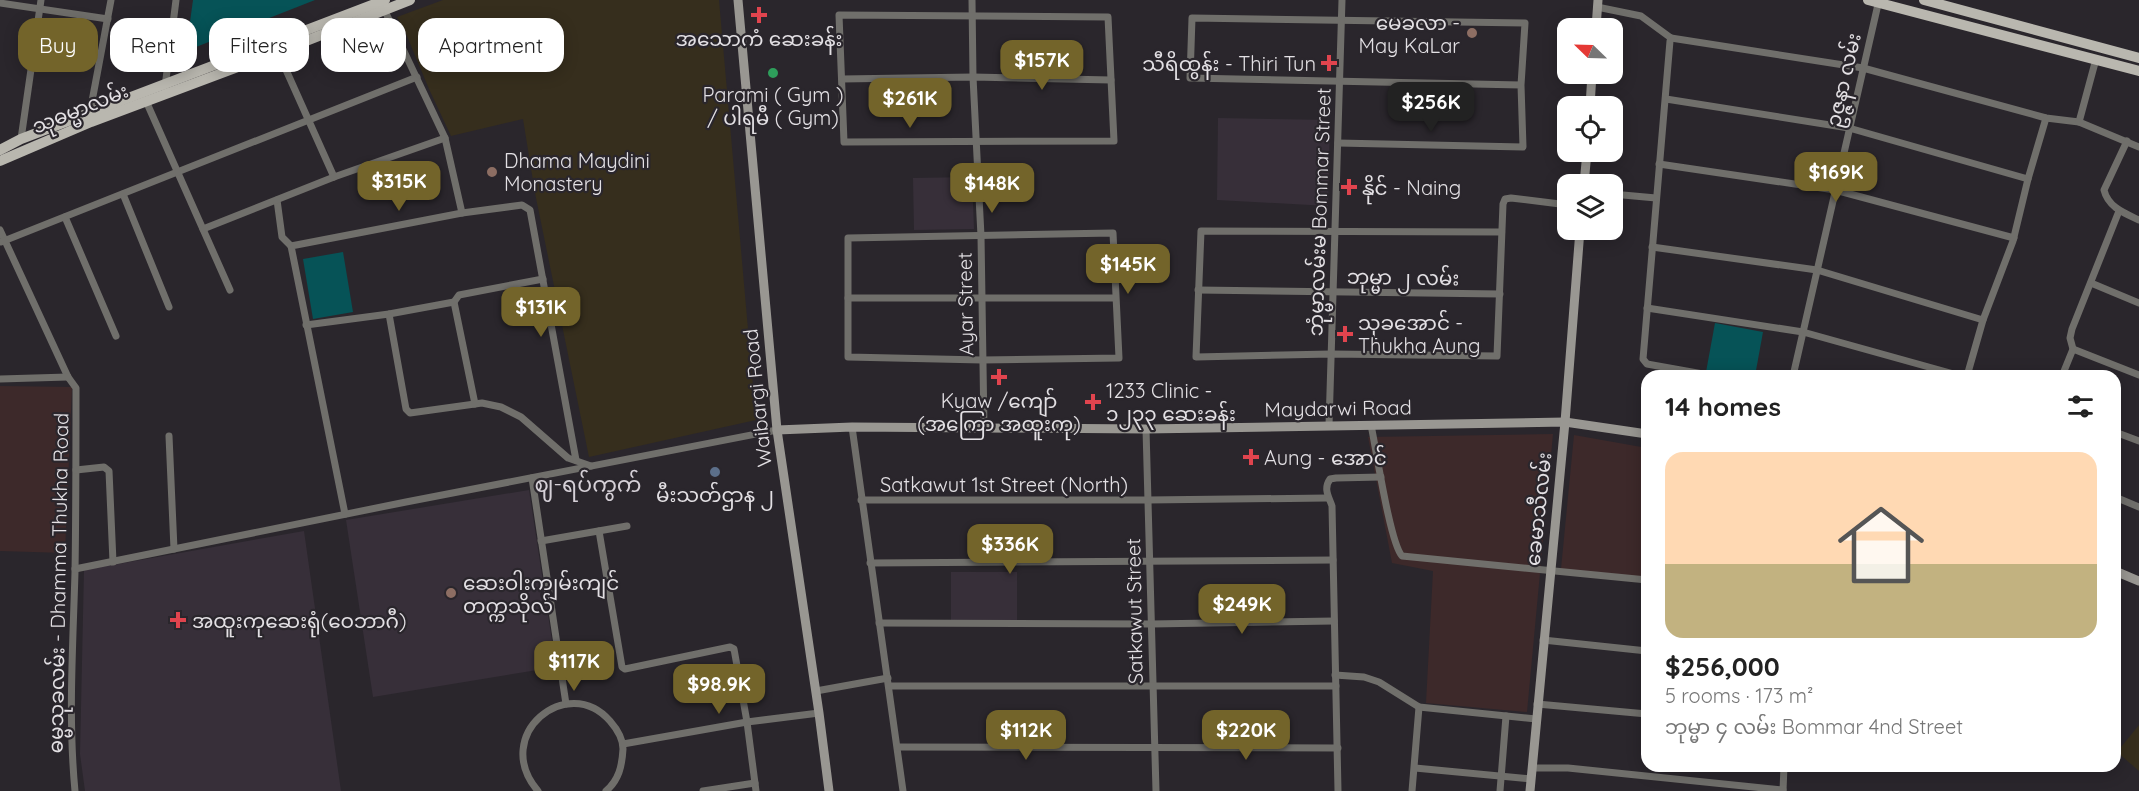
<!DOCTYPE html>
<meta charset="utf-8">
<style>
body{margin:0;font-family:Quicksand,"Noto Sans Myanmar",sans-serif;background:#f6f6f6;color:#222;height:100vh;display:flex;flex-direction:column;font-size:22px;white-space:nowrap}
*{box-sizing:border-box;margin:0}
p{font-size:20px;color:#767676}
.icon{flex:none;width:33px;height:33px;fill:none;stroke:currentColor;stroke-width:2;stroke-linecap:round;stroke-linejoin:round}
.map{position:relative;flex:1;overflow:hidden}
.sheet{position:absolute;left:1641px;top:370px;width:480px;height:402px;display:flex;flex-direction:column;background:#fff;border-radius:18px;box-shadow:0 3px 15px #0003}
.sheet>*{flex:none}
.hud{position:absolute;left:18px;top:18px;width:570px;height:54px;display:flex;gap:12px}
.needle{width:39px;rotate:293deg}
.fabs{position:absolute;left:1557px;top:18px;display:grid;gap:12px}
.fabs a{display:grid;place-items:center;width:66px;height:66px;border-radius:12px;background:#fff;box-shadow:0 3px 15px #0003;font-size:30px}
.price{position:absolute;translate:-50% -51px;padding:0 14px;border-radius:12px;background:#73642a;color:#fff;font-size:20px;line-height:39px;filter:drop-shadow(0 2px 3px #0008)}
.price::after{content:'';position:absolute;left:50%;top:36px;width:18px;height:14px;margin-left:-9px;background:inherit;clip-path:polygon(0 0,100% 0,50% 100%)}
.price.selected{background:#222;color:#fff}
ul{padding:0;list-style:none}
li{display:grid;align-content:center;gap:12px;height:318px;padding:0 24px}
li+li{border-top:2px solid #e0e0e0}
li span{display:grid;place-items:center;height:186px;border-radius:18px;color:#555}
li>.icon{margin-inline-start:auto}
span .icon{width:108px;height:108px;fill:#fffc;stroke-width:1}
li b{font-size:26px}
h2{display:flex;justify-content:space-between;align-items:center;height:72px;padding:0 24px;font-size:26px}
.tag{padding:0 21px;border-radius:18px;background:#fff;box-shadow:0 3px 15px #0003;font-size:21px;line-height:54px}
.tag.selected{background:#73642a;color:#fff}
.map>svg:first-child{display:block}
.commercial{fill:#3d292a}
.industrial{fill:#362e1d}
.built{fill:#372f39}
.water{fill:#065357}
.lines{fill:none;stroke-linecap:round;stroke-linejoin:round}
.street{stroke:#706f6b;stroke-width:7}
.secondary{stroke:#999792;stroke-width:9}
.primary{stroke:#b9b7af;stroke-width:10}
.health-dot{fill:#e0444e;stroke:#2a262c;stroke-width:2}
.education-dot{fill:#8d6e63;stroke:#2a262c;stroke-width:2}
.leisure-dot{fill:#2e9e5b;stroke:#2a262c;stroke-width:2}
.service-dot{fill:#5c6f8a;stroke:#2a262c;stroke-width:2}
.labels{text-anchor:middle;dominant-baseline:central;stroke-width:4.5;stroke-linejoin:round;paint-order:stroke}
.poi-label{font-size:20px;fill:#e3e0e4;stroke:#2a262c;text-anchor:start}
.street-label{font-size:20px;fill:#e3e0e4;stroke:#2a262c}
.quarter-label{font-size:22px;fill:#d5d0d7;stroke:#2a262c}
</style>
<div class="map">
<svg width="2139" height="791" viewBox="0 0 2139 791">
<rect width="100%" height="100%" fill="#2a262c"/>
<!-- commercial -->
<g class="commercial">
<polygon points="0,386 72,387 65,553 0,551"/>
<polygon points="1553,434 1527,712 1426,703 1433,571 1392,563 1368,437"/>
<polygon points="1574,435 1647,448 1647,580 1561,569"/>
</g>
<!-- industrial -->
<g class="industrial">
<polygon points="443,0 719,0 756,420 589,457 535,193 523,119 451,136 429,89 404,29 397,17"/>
<polygon points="2139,725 2139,771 2117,752"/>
</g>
<!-- built -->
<g class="built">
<polygon points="1218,118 1330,120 1328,206 1217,200"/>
<polygon points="972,177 974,229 914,230 913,178"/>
<polygon points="529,490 556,667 373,697 346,520"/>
<polygon points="304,531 341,791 85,791 80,754 84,570"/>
<rect x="951" y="572" width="66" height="48"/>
</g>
<!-- water -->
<g class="water">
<polygon points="193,0 315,0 186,51"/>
<polygon points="343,252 353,312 313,319 303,259"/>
<polygon points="1715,323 1763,332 1755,376 1732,376 1706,372"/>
</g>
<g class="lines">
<!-- street -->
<g class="street">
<polyline points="972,0 973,77 981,236 984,428"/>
<polyline points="0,3 108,19"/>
<polyline points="383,7 445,138 462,213"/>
<polyline points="1597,7 1641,16 1671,38"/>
<polygon points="839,15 1108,17 1114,141 844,142"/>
<polyline points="1671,38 1863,68 2046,118 2079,122 2139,147"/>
<polyline points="1671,38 1670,41 1643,359 1647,364 1714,376"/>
<polyline points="278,52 334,177"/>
<polyline points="842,79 973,77 1111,80"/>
<polyline points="165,87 176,0"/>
<polyline points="1666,99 1849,128 2028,179"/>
<polyline points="146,101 230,290"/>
<polyline points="90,112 111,0"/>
<polyline points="2079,122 2096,59"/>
<polyline points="21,139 41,0"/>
<path d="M2127,141L2104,190C2108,207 2124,213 2139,220"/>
<polyline points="1338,143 1523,147 1521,85 1525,23 1192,18 1190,78 1521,85"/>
<polyline points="1659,164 1835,190 2014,238"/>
<polyline points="123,194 169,307"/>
<polyline points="1612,194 1656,198"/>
<polyline points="277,200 282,237 291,246"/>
<polyline points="65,217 116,336"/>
<polyline points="203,229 334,177 445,138"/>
<path d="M0,230L68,377L76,388C76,449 76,511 75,572C73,645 68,718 75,791"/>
<polyline points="1502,232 1201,231 1196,357 1331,354 1497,356 1503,204 1505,199 1511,198 1568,205"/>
<polygon points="1113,233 1119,358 982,360 848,357 848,238"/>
<polyline points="1,242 417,77"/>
<polyline points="1652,247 1817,270 1983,320"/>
<polyline points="2091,283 2139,303"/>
<polyline points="1198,290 1500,294"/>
<polyline points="848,298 1115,298"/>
<polyline points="454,302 475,404"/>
<polyline points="1647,308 1803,332 1961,376"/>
<polyline points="389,314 406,409 410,413 482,403 501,407 521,417 568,458 591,466"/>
<polyline points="306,325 389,314 454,302 459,295 543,279"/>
<polyline points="2073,349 2139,375"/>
<polyline points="1793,376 1879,0"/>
<polyline points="1967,376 1983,320 2013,241 2028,179 2046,118"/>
<polyline points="2062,376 2073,349 2070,338 2072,329 2119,211"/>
<polyline points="0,379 68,377"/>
<polyline points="1329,425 1342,0"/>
<path d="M1371,425C1376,448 1390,543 1402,556L1647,580"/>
<polyline points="852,427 903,791"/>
<polyline points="1146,429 1156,791"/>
<polyline points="2115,432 2139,441"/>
<polyline points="169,436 174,549"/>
<polyline points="76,470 104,467 109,471 113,562"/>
<polyline points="532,478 566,704"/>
<polyline points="2115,497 2139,507"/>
<polyline points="861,500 1148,500 1327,498"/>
<polyline points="345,514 291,246 462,213 522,205 530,210 576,460"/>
<polyline points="599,531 622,667 625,669 730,647 734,649 747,722 756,791"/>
<polyline points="541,541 627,526"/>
<polyline points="870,563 1333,560"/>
<polyline points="75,569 406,502 777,430"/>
<polyline points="1644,580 1647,552"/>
<polyline points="879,623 1151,624 1334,621"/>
<polyline points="1543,640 1647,651"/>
<polyline points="1335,675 1364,677 1379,682 1419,707 1536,719"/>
<polyline points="889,686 1336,686"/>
<polyline points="816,691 888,678"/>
<polyline points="1537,704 1647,714"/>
<polyline points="623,744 747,722 819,713"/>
<polyline points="898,747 1338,748"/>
<polyline points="1415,768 1531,779"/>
<polyline points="1532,768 1568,768 1783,790"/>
<path d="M538,791C490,735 568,672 610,721C617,729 623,739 623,749C622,766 619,780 606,791"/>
<polyline points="703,791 755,783"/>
<path d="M1338,791L1332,506C1329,497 1323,489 1330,479L1336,478L1381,477"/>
<polyline points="1412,791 1419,707"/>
<polyline points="1500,791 1506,716"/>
<polyline points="1783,791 1784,766"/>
</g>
<!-- secondary -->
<g class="secondary">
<polyline points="738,0 777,430 819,713 829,791"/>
<polyline points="1596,28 1598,0"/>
<polyline points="1590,106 1592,74"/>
<polyline points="1584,184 1587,152"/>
<polyline points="777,430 852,427 1146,429 1565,422 1647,434"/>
<polyline points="2115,571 2139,581"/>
<polyline points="1530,791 1565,422 1580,230"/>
</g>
<!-- primary -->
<g class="primary">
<polyline points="1868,0 2139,71"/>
<polyline points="1924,0 2139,58"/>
<polyline points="0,150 21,139 385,0"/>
<polyline points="0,161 91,122 278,52 410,0"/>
</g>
</g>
<!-- markers -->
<g class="health-dot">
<path d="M756 6h6v6h6v6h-6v6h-6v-6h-6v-6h6z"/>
<path d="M1326 54h6v6h6v6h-6v6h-6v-6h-6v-6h6z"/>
<path d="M1346 178h6v6h6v6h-6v6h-6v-6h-6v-6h6z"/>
<path d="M1342 325h6v6h6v6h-6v6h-6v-6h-6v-6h6z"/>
<path d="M996 368h6v6h6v6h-6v6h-6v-6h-6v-6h6z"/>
<path d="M1090 393h6v6h6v6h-6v6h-6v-6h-6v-6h6z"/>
<path d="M1248 448h6v6h6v6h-6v6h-6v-6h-6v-6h6z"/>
<path d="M175 611h6v6h6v6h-6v6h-6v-6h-6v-6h6z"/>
</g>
<g class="education-dot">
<circle cx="1472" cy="33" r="6"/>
<circle cx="492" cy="172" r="6"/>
<circle cx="451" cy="593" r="6"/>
</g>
<circle class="leisure-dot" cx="773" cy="73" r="6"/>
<circle class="service-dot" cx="715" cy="472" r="6"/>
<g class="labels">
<!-- poi labels -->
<g class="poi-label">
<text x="1460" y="22" text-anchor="end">မေခလာ -<tspan x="1460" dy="23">May KaLar</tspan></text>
<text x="759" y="38" text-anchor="middle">အသောကံ ဆေးခန်း</text>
<text x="1316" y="63" text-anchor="end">သီရိထွန်း - Thiri Tun</text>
<text x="773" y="94" text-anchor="middle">Parami ( Gym )<tspan x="773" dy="23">/ ပါရမီ ( Gym)</tspan></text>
<text x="504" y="160">Dhama Maydini<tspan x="504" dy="23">Monastery</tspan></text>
<text x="1362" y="187">နိုင် - Naing</text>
<text x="1358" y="322">သုခအောင် -<tspan x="1358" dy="23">Thukha Aung</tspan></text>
<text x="1106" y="390">1233 Clinic -<tspan x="1106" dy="23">၁၂၃၃ ဆေးခန်း</tspan></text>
<text x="999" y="400" text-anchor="middle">Kyaw /ကျော်<tspan x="999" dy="23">(အကြော အထူးကု)</tspan></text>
<text x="1264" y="457">Aung - အောင်</text>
<text x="715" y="494" text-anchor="middle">မီးသတ်ဌာန ၂</text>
<text x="463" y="582">ဆေးဝါးကျွမ်းကျင်<tspan x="463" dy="23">တက္ကသိုလ်</tspan></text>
<text x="192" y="620">အထူးကုဆေးရုံ(ဝေဘာဂီ)</text>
</g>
<!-- street labels -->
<g class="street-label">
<text transform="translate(1843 80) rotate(-77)">ဥဇ္ဇနာ လမ်း</text>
<text transform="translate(80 108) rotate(-22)">သုဓမ္မာလမ်း</text>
<text transform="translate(1319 212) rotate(-88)">ဘုံမ္မာလမ်းမ Bommar Street</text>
<text transform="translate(1403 277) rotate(1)">ဘုမ္မာ ၂ လမ်း</text>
<text transform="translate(965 304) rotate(-91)">Ayar Street</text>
<text transform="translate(757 398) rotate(-96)">Waibargi Road</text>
<text transform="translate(1338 408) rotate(-1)">Maydarwi Road</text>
<text x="1004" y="484">Satkawut 1st Street (North)</text>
<text transform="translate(1538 509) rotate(-84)">ခေမာသီလမ်း</text>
<text transform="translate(58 583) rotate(-89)">ဓမ္မသုခလမ်း - Dhamma Thukha Road</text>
<text transform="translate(1134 611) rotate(-91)">Satkawut Street</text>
</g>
<!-- quarter labels -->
<g class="quarter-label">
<text x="588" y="484">ဈ-ရပ်ကွက်</text>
</g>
</g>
</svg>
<div class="fabs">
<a><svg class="needle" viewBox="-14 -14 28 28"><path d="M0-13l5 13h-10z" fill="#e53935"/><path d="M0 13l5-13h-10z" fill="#767676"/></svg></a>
<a><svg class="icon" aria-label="locate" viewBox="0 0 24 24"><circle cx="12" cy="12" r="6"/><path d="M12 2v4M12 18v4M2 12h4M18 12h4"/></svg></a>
<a><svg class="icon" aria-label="layers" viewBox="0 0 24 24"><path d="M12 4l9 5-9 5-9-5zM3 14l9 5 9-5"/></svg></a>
</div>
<b class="price" style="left:1042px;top:91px">$157K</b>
<b class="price" style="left:910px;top:129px">$261K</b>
<b class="price selected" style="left:1431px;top:133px">$256K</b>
<b class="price" style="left:1836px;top:203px">$169K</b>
<b class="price" style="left:399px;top:212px">$315K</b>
<b class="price" style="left:992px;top:214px">$148K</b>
<b class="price" style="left:1128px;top:295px">$145K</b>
<b class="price" style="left:541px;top:338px">$131K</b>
<b class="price" style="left:1010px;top:575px">$336K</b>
<b class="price" style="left:1242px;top:635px">$249K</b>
<b class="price" style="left:574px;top:692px">$117K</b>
<b class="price" style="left:719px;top:715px">$98.9K</b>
<b class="price" style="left:1026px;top:761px">$112K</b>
<b class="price" style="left:1246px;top:761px">$220K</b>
<div class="hud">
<a class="tag selected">Buy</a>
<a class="tag">Rent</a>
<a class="tag">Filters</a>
<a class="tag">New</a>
<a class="tag">Apartment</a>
</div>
<section class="sheet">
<h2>14 homes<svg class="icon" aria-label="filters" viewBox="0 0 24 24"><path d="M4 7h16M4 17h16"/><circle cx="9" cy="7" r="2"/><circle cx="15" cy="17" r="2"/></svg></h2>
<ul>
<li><span style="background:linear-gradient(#ffd9b3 60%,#c2b280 0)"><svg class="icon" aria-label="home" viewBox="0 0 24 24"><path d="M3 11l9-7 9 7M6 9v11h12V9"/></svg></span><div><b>$256,000</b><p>5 rooms · 173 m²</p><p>ဘုမ္မာ ၄ လမ်း Bommar 4nd Street</p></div></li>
</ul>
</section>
</div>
